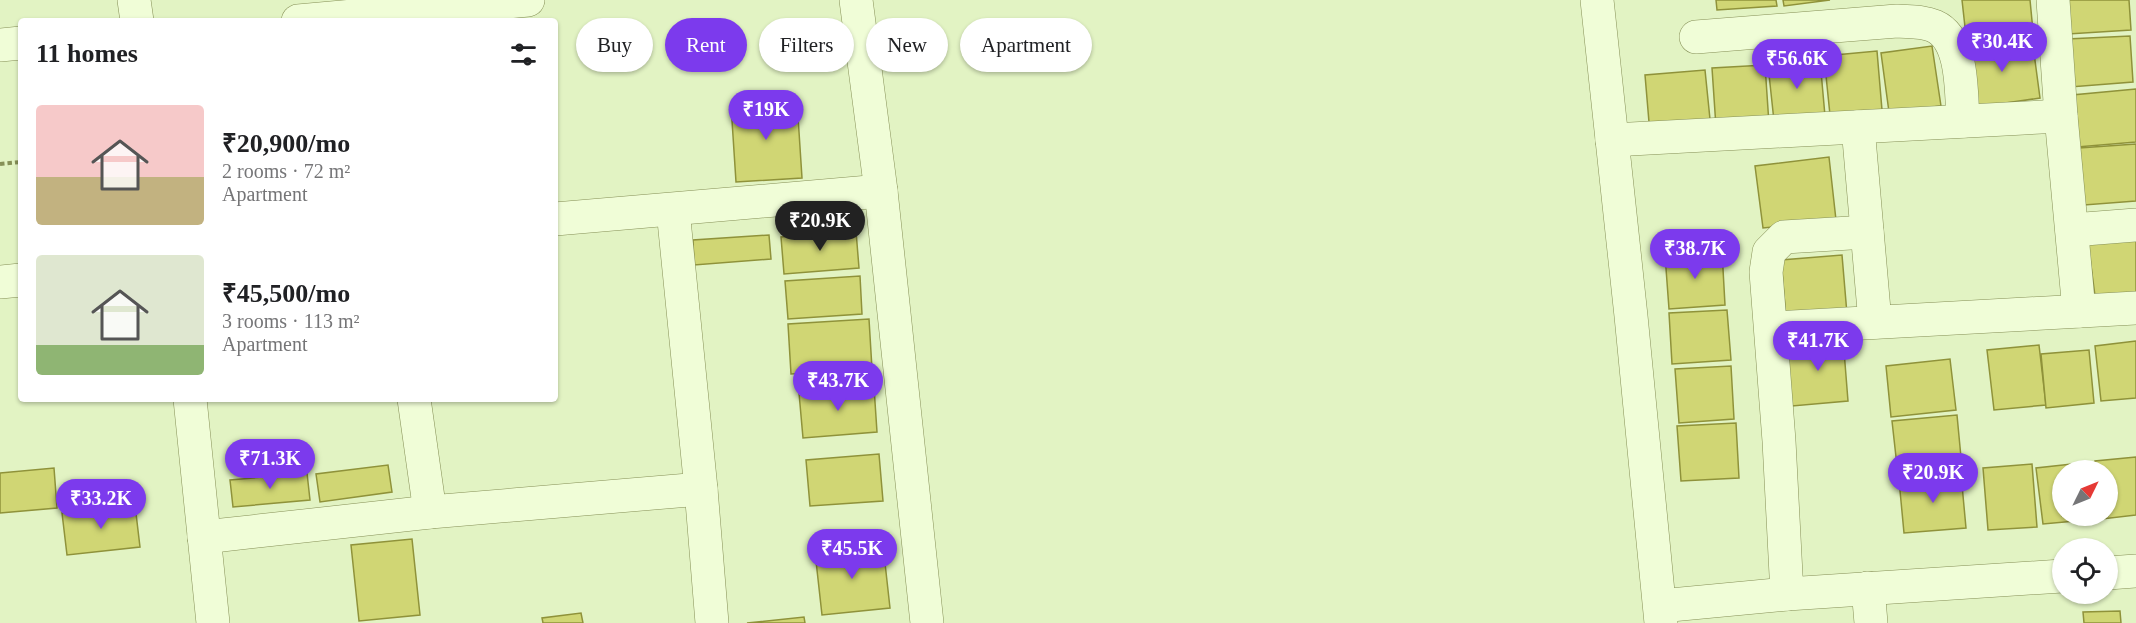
<!DOCTYPE html>
<meta charset="utf-8">
<style>
body{margin:0;font-family:"Times New Roman",serif;background:#f6f6f6;color:#202124;height:100vh;display:flex;flex-direction:column;font-size:22px;white-space:nowrap}
*{box-sizing:border-box;margin:0}
p{font-size:20px;color:#757577}
.icon{flex:none;width:33px;height:33px;fill:none;stroke:currentColor;stroke-width:2;stroke-linecap:round;stroke-linejoin:round}
.map{position:relative;flex:1;overflow:hidden}
.drawer{position:absolute;left:18px;top:18px;width:540px;height:384px;display:flex;flex-direction:column;background:#fff;border-radius:6px;box-shadow:0 2px 4px #0004}
.drawer>*{flex:none}
.top-card{position:absolute;left:576px;top:18px;width:570px;height:54px;display:flex;gap:12px}
.needle{width:39px;rotate:47deg}
.controls{position:absolute;left:2052px;top:460px;display:grid;gap:12px}
.controls a{display:grid;place-items:center;width:66px;height:66px;border-radius:50%;background:#fff;box-shadow:0 2px 4px #0004;font-size:30px}
.price{position:absolute;translate:-50% -51px;padding:0 14px;border-radius:21px;background:#7c3aed;color:#fff;font-size:20px;line-height:39px;filter:drop-shadow(0 2px 3px #0008)}
.price::after{content:'';position:absolute;left:50%;top:36px;width:18px;height:14px;margin-left:-9px;background:inherit;clip-path:polygon(0 0,100% 0,50% 100%)}
.price.selected{background:#222;color:#fff}
ul{padding:0;list-style:none}
li{display:flex;align-items:center;gap:18px;height:150px;padding:0 18px}
li span{display:grid;place-items:center;flex:none;width:168px;height:120px;border-radius:6px;color:#555}
li>.icon{margin-inline-start:auto}
span .icon{width:72px;height:72px;fill:#fffc;stroke-width:1}
li b{font-size:26px}
h2{display:flex;justify-content:space-between;align-items:center;height:72px;padding:0 18px;font-size:26px}
.tag{padding:0 21px;border-radius:27px;background:#fff;box-shadow:0 2px 4px #0004;font-size:21px;line-height:54px}
.tag.selected{background:#7c3aed;color:#fff}
.map>svg:first-child{display:block}
.building{fill:#d0d674;stroke:#8f923a;stroke-width:1.5}
.lines{fill:none;stroke-linecap:round;stroke-linejoin:round}
.minor-casing{stroke:#869057;stroke-width:34}
.path{stroke:#869057;stroke-width:4;stroke-dasharray:4.5 3;stroke-linecap:butt}
.minor{stroke:#f0fdd7;stroke-width:33}
</style>
<div class="map">
<svg width="2136" height="623" viewBox="0 0 2136 623">
<rect width="100%" height="100%" fill="#e2f3c3"/>
<!-- building -->
<g class="building">
<polygon points="1716,0 1776,0 1777,6 1717,10"/>
<polygon points="1783,0 1830,0 1784,6"/>
<polygon points="1962,0 2030,0 2033,31 1966,36"/>
<polygon points="2066,0 2129,0 2131,30 2068,34"/>
<polygon points="2130,36 2133,82 2070,87 2067,39"/>
<polygon points="2032,38 2040,98 1972,108 1963,48"/>
<polygon points="1932,46 1941,106 1889,112 1881,53"/>
<polygon points="1877,51 1882,110 1830,115 1824,56"/>
<polygon points="1820,60 1825,116 1774,121 1768,65"/>
<polygon points="1765,65 1769,124 1716,127 1712,68"/>
<polygon points="1705,70 1711,129 1650,134 1645,75"/>
<polygon points="2136,89 2136,142 2077,147 2072,95"/>
<polygon points="797,101 802,178 736,182 731,105"/>
<polygon points="2136,144 2136,201 2084,205 2079,148"/>
<polygon points="1829,157 1836,220 1763,228 1755,166"/>
<polygon points="856,231 859,268 784,274 781,237"/>
<polygon points="769,235 771,259 694,265 693,240"/>
<polygon points="2136,238 2136,298 2096,303 2088,244"/>
<polygon points="1722,251 1725,305 1669,309 1665,255"/>
<polygon points="1842,255 1847,314 1786,319 1781,260"/>
<polygon points="860,276 862,314 788,319 785,281"/>
<polygon points="1727,310 1731,360 1672,364 1669,313"/>
<polygon points="869,319 872,369 791,374 788,324"/>
<polygon points="1843,338 1848,401 1792,406 1787,343"/>
<polygon points="2136,341 2136,398 2101,401 2095,346"/>
<polygon points="2039,345 2046,405 1994,410 1987,350"/>
<polygon points="2089,350 2094,403 2046,408 2041,354"/>
<polygon points="1950,359 1956,410 1891,417 1886,366"/>
<polygon points="1731,366 1734,419 1679,423 1675,369"/>
<polygon points="874,387 877,432 803,438 799,393"/>
<polygon points="1957,415 1962,468 1898,475 1892,421"/>
<polygon points="1736,423 1739,478 1681,481 1677,426"/>
<polygon points="879,454 883,501 810,506 806,460"/>
<polygon points="2136,457 2136,515 2102,519 2102,516 2108,516 2108,471 2096,471 2095,461"/>
<polygon points="2090,462 2091,471 2062,471 2062,516 2096,516 2097,519 2043,524 2036,468"/>
<polygon points="2032,464 2037,527 1988,530 1983,468"/>
<polygon points="388,465 392,492 320,502 316,474"/>
<polygon points="54,468 57,508 0,513 0,473"/>
<polygon points="307,473 310,500 233,507 230,480"/>
<polygon points="1961,474 1966,528 1904,533 1899,480"/>
<polygon points="135,505 140,547 67,555 62,513"/>
<polygon points="412,539 420,615 359,621 351,545"/>
<polygon points="883,545 890,608 822,615 815,552"/>
<polygon points="2120,611 2121,623 2084,623 2083,612"/>
<polygon points="581,613 583,623 543,623 542,618"/>
<polygon points="804,617 805,623 747,623"/>
</g>
<g class="lines">
<!-- minor casing -->
<g class="minor-casing">
<g id="minor">
<polyline points="134,0 137,21"/>
<polyline points="856,0 881,191 927,623"/>
<polyline points="1597,0 1631,316 1661,623"/>
<polyline points="2053,0 2061,116 2079,311"/>
<polyline points="298,21 528,0"/>
<path d="M1696,37L1897,21C1909,22 1923,21 1934,26C1964,39 1961,93 1963,121"/>
<polyline points="0,45 21,43"/>
<polyline points="1858,127 1875,322"/>
<polyline points="1612,140 2061,116"/>
<polyline points="673,210 701,489 712,623"/>
<polyline points="555,219 881,191"/>
<polyline points="2072,230 2136,225"/>
<polyline points="0,282 21,280"/>
<polyline points="1772,328 2136,308"/>
<polyline points="190,399 213,623"/>
<polyline points="414,399 430,512"/>
<polyline points="204,537 430,512 701,489"/>
<polyline points="2108,573 2136,571"/>
<polyline points="1868,588 1871,623"/>
<polyline points="1787,594 1779,441 1766,272 1769,252 1784,237 1867,232"/>
<polyline points="1660,606 1787,594 2062,576"/>
</g>
</g>
<!-- path -->
<polyline class="path" points="0,164 21,162"/>
<!-- minor -->
<use href="#minor" class="minor"/>
</g>
</svg>
<div class="controls">
<a><svg class="needle" viewBox="-14 -14 28 28"><path d="M0-13l5 13h-10z" fill="#e53935"/><path d="M0 13l5-13h-10z" fill="#757577"/></svg></a>
<a><svg class="icon" aria-label="locate" viewBox="0 0 24 24"><circle cx="12" cy="12" r="6"/><path d="M12 2v4M12 18v4M2 12h4M18 12h4"/></svg></a>
</div>
<b class="price" style="left:2002px;top:73px">₹30.4K</b>
<b class="price" style="left:1797px;top:90px">₹56.6K</b>
<b class="price" style="left:766px;top:141px">₹19K</b>
<b class="price selected" style="left:820px;top:252px">₹20.9K</b>
<b class="price" style="left:1695px;top:280px">₹38.7K</b>
<b class="price" style="left:1818px;top:372px">₹41.7K</b>
<b class="price" style="left:838px;top:412px">₹43.7K</b>
<b class="price" style="left:270px;top:490px">₹71.3K</b>
<b class="price" style="left:1933px;top:504px">₹20.9K</b>
<b class="price" style="left:101px;top:530px">₹33.2K</b>
<b class="price" style="left:852px;top:580px">₹45.5K</b>
<div class="top-card">
<a class="tag">Buy</a>
<a class="tag selected">Rent</a>
<a class="tag">Filters</a>
<a class="tag">New</a>
<a class="tag">Apartment</a>
</div>
<section class="drawer">
<h2>11 homes<svg class="icon" aria-label="filters" viewBox="0 0 24 24"><path d="M4 7h16M4 17h16"/><circle cx="9" cy="7" r="2"/><circle cx="15" cy="17" r="2"/></svg></h2>
<ul>
<li><span style="background:linear-gradient(#f6c9c9 60%,#c2b280 0)"><svg class="icon" aria-label="home" viewBox="0 0 24 24"><path d="M3 11l9-7 9 7M6 9v11h12V9"/></svg></span><div><b>₹20,900/mo</b><p>2 rooms · 72 m²</p><p>Apartment</p></div></li>
<li><span style="background:linear-gradient(#dfe7d0 75%,#8fb573 0)"><svg class="icon" aria-label="home" viewBox="0 0 24 24"><path d="M3 11l9-7 9 7M6 9v11h12V9"/></svg></span><div><b>₹45,500/mo</b><p>3 rooms · 113 m²</p><p>Apartment</p></div></li>
</ul>
</section>
</div>
